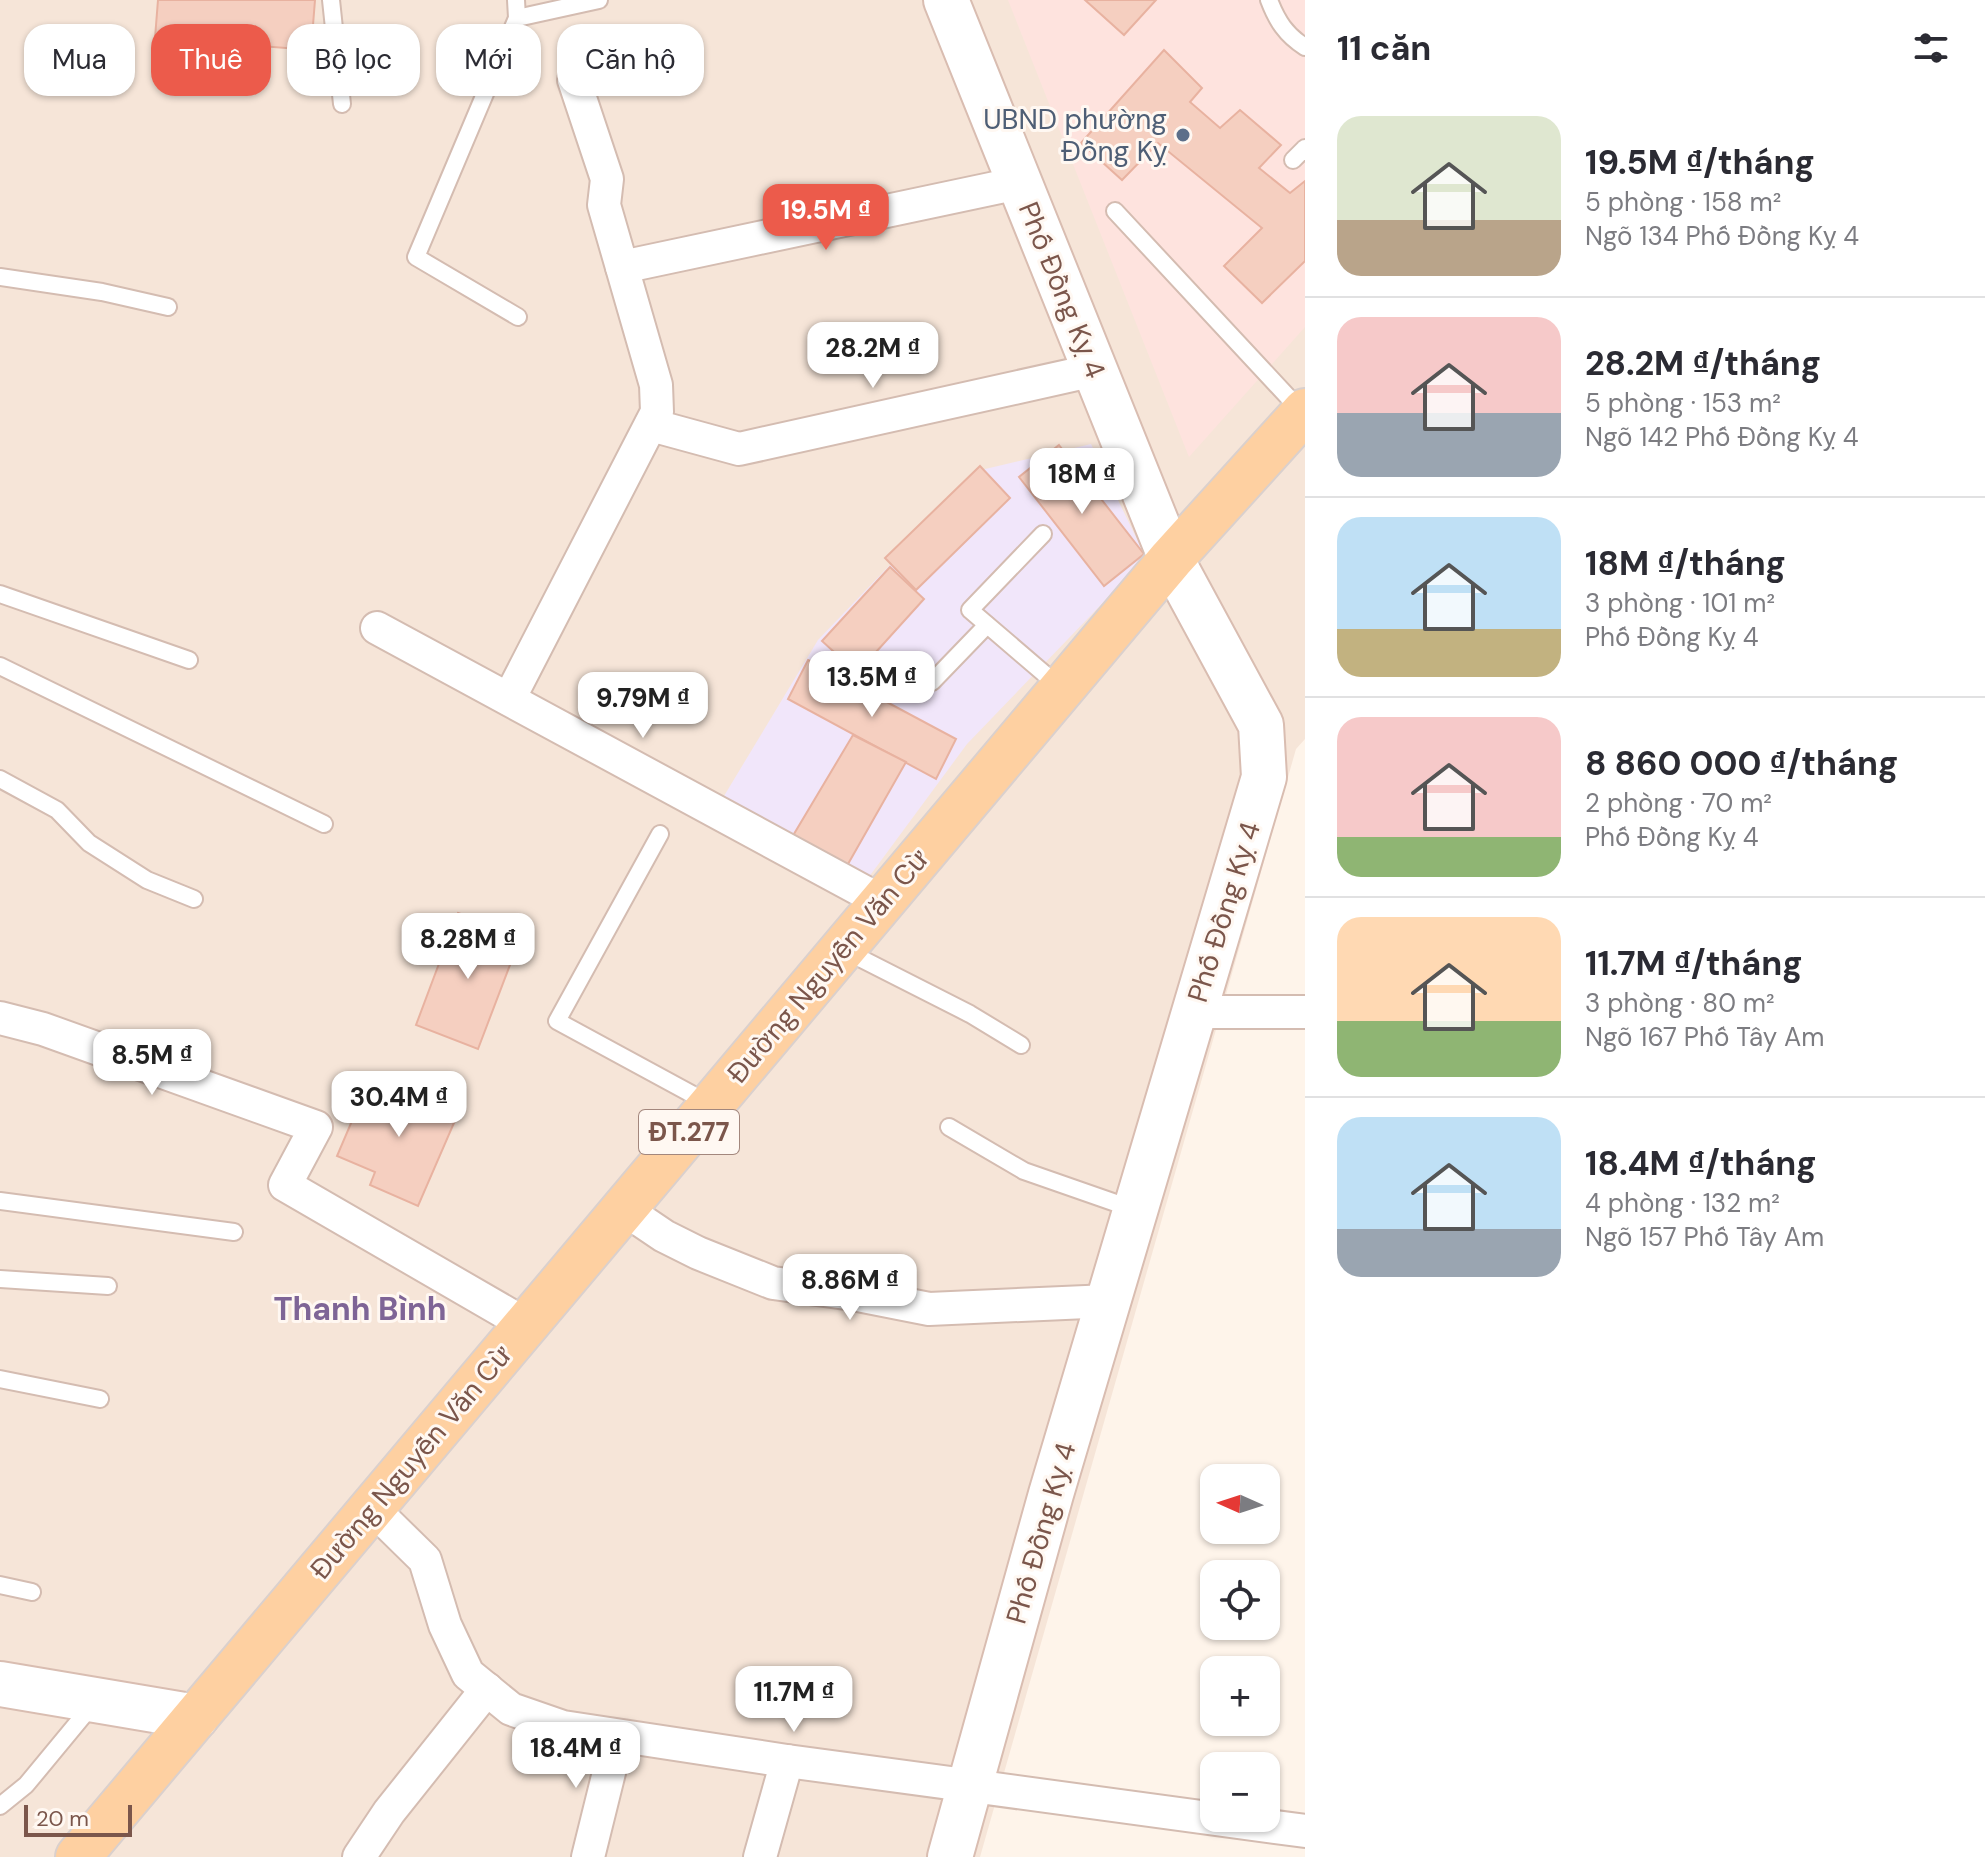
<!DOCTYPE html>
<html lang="vi">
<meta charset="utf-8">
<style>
body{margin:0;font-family:"DM Sans",sans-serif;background:#f7f7f7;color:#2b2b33;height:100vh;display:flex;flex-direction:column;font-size:30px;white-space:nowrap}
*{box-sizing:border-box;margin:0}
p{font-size:26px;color:#7c7c81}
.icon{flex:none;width:44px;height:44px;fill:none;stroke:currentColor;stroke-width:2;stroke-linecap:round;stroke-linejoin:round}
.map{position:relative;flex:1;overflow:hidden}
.side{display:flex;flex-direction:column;background:#fff;width:680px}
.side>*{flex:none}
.guide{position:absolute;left:24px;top:24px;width:760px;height:72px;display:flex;gap:16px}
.needle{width:52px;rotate:273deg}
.tools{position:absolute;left:1200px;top:1464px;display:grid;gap:16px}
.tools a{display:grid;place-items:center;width:80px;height:80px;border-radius:16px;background:#fff;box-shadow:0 2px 6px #0004;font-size:40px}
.scale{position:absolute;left:24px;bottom:20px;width:108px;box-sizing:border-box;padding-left:8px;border:4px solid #7b564b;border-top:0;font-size:22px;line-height:28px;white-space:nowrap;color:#7b564b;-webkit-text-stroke:6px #fff8f2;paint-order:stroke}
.price{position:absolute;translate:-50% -68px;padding:0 18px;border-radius:16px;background:#fff;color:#222;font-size:26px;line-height:52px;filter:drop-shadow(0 2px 4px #0008)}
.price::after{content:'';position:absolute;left:50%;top:48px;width:24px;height:18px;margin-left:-12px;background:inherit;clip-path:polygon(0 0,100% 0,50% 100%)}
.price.on{background:#ec5b4b;color:#fff}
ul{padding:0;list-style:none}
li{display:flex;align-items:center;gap:24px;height:200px;padding:0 32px}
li+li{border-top:2px solid #e1e1e2}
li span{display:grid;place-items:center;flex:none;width:224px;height:160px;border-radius:24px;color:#555}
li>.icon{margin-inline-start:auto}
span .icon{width:96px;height:96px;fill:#fffc;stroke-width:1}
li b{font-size:34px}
h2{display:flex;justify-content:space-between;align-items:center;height:96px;padding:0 32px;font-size:34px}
.pill{padding:0 28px;border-radius:24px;background:#fff;box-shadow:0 2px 6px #0004;font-size:28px;line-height:72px}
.pill.on{background:#ec5b4b;color:#fff}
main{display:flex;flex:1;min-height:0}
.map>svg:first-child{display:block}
.residential{fill:#f6e5d8}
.commercial{fill:#fee3de}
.education{fill:#f1e6fa}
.building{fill:#f5cfc0;stroke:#e8b2a0;stroke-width:2}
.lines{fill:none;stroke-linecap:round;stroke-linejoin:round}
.lane-casing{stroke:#d4bcb1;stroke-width:20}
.street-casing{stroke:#d4bcb1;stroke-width:36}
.secondary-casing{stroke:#d9bdb1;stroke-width:48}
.primary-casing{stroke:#dad0cd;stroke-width:48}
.lane{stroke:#fff;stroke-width:16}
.street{stroke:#fff;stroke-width:32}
.secondary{stroke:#fff;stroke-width:44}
.primary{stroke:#fed0a1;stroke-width:44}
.service-dot{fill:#5c6f8a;stroke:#fff8f2;stroke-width:3}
.labels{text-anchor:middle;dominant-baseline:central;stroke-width:6;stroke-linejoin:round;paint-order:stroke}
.shield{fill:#fff8f2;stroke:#a3877d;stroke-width:2}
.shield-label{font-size:26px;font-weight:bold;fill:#7b564b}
.service-label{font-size:28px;fill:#4e5e75;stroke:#fff8f2;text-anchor:end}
.street-label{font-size:28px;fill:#7b564b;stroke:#fff8f2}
.quarter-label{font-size:32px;font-weight:bold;fill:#7e6496;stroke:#fff8f2}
</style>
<main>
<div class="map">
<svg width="1305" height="1857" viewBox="0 0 1305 1857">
<rect width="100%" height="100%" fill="#fef4ea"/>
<!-- residential -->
<polygon class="residential" points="0,0 1305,0 1305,739 1296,749 980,1857 0,1857"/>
<!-- commercial -->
<polygon class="commercial" points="1008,0 1305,0 1305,327 1189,457"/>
<!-- education -->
<polygon class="education" points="1091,444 1146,558 967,744 863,885 721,801 818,640 981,470"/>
<!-- building -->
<g class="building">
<polygon points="158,0 315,0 311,50 155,38"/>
<polygon points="1085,0 1156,0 1124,35"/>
<polygon points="1164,50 1202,88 1190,102 1220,128 1240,110 1281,145 1259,168 1290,193 1305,181 1305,261 1262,303 1224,266 1262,228 1158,143 1122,180 1081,143"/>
<polygon points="1059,445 1144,554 1104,586 1019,477"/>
<polygon points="980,466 1010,498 916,590 885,558"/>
<polygon points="890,567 924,599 857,673 822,641"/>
<polygon points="808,660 956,739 936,779 788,699"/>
<polygon points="853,735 906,762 844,871 791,839"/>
<polygon points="458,913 521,936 478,1049 416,1025"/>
<polygon points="369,1081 409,1099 414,1089 460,1109 418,1206 370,1185 375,1172 337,1156"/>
</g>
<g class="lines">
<!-- lane casing -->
<g class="lane-casing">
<g id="lane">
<polyline points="331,0 342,104"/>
<polyline points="516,0 517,18 416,257 518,317"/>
<path d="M1269,0C1277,21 1286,35 1305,47"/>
<polyline points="517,18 599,0"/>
<polyline points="1293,160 1305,148"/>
<polyline points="1115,211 1302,412"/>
<polyline points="0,277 102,292 168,307"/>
<polyline points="1043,534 970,610 1061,688"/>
<polyline points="0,594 189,660"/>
<polyline points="0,666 324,824"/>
<polyline points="932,682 987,625"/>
<polyline points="0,779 57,810 89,843 147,880 194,899"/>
<polyline points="660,834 557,1021 710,1104"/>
<polyline points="844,950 970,1014 1021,1045"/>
<polyline points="949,1127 1024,1171 1133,1209"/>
<polyline points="0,1201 234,1232"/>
<polyline points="0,1279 108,1286"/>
<polyline points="0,1379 100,1399"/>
<polyline points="0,1585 32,1592"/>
<polyline points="0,1806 26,1785 93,1704"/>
</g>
</g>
<!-- street casing -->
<g class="street-casing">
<g id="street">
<polyline points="622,267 1019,183"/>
<polyline points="651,425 739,449 1095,370"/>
<polyline points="377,628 883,902"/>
<polyline points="509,699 657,412 656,385 604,205 607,179 574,80"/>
<polyline points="1195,1012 1305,1012"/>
<polyline points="0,1018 43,1029 316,1127 285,1185 527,1325"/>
<polyline points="624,1209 664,1236 698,1253 773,1283 853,1294 929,1309 1109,1301"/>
<polyline points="372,1508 425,1560 445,1625 468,1674 511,1709 563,1727 787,1761 1305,1831"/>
<polyline points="359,1857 389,1812 487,1689"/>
<polyline points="588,1857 618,1736"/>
<polyline points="760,1857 787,1761"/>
</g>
</g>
<!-- secondary casing -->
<g class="secondary-casing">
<g id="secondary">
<polyline points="946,0 1171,559 1261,725 1264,777 1051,1494 950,1857"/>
<polyline points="0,1684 196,1717"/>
</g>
</g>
<!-- primary casing -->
<g class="primary-casing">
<polyline id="primary" points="78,1857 1171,559 1305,411"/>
</g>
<!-- lane -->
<use href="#lane" class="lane"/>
<!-- street -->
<use href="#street" class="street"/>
<!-- secondary -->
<use href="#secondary" class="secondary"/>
<!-- primary -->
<use href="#primary" class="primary"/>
</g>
<!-- markers -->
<circle class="service-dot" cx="1183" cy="135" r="8"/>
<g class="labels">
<!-- shield labels -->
<rect class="shield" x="639" y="1110" width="100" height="44" rx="6"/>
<g class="shield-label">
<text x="689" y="1132">ĐT.277</text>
</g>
<!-- service labels -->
<g class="service-label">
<text x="1167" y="119">UBND phường<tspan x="1167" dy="32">Đồng Kỵ</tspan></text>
</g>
<!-- street labels -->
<g class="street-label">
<text transform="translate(1062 290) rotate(68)">Phố Đồng Kỵ 4</text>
<text transform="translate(1224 912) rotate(-73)">Phố Đồng Kỵ 4</text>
<text transform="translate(828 966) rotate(-50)">Đường Nguyễn Văn Cừ</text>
<text transform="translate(411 1462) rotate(-50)">Đường Nguyễn Văn Cừ</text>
<text transform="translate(1041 1533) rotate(-74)">Phố Đồng Kỵ 4</text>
</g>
<!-- quarter labels -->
<g class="quarter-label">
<text x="360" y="1309">Thanh Bình</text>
</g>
</g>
</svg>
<div class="tools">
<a><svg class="needle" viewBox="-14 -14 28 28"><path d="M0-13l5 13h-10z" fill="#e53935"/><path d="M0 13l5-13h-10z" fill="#7c7c81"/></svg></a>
<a><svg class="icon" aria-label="locate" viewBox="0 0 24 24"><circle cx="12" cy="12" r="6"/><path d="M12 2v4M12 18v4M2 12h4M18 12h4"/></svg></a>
<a>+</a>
<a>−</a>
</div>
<div class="scale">20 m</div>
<b class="price on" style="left:826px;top:252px">19.5M ₫</b>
<b class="price" style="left:873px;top:390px">28.2M ₫</b>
<b class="price" style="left:1082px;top:516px">18M ₫</b>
<b class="price" style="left:872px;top:719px">13.5M ₫</b>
<b class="price" style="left:643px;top:740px">9.79M ₫</b>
<b class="price" style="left:468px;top:981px">8.28M ₫</b>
<b class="price" style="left:152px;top:1097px">8.5M ₫</b>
<b class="price" style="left:399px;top:1139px">30.4M ₫</b>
<b class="price" style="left:850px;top:1322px">8.86M ₫</b>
<b class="price" style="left:794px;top:1734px">11.7M ₫</b>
<b class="price" style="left:576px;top:1790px">18.4M ₫</b>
<div class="guide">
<a class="pill">Mua</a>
<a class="pill on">Thuê</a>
<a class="pill">Bộ lọc</a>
<a class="pill">Mới</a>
<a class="pill">Căn hộ</a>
</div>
</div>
<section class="side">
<h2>11 căn<svg class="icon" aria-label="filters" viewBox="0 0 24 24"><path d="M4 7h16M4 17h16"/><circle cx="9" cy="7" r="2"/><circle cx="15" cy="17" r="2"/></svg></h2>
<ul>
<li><span style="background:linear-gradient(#dfe7d0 65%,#b9a48a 0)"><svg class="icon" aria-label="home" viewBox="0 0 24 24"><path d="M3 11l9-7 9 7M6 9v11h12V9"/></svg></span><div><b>19.5M ₫/tháng</b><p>5 phòng · 158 m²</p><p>Ngõ 134 Phố Đồng Kỵ 4</p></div></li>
<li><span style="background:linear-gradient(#f6c9c9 60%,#9aa5b1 0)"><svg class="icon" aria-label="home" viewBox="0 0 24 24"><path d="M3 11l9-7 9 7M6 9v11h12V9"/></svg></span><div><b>28.2M ₫/tháng</b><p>5 phòng · 153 m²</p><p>Ngõ 142 Phố Đồng Kỵ 4</p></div></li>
<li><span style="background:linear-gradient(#bfe0f5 70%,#c2b280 0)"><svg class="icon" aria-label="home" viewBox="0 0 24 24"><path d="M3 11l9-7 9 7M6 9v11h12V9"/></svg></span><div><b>18M ₫/tháng</b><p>3 phòng · 101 m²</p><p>Phố Đồng Kỵ 4</p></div></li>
<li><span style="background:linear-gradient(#f6c9c9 75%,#8fb573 0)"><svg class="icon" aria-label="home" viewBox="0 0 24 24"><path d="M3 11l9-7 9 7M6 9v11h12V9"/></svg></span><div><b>8 860 000 ₫/tháng</b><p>2 phòng · 70 m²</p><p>Phố Đồng Kỵ 4</p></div></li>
<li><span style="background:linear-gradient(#ffd9b3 65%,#8fb573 0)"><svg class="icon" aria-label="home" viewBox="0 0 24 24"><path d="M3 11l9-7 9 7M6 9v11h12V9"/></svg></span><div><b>11.7M ₫/tháng</b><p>3 phòng · 80 m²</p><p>Ngõ 167 Phố Tây Am</p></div></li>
<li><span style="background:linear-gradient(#bfe0f5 70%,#9aa5b1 0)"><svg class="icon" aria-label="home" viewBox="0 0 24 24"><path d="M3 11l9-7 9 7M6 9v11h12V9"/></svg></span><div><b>18.4M ₫/tháng</b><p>4 phòng · 132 m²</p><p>Ngõ 157 Phố Tây Am</p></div></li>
</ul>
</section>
</main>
